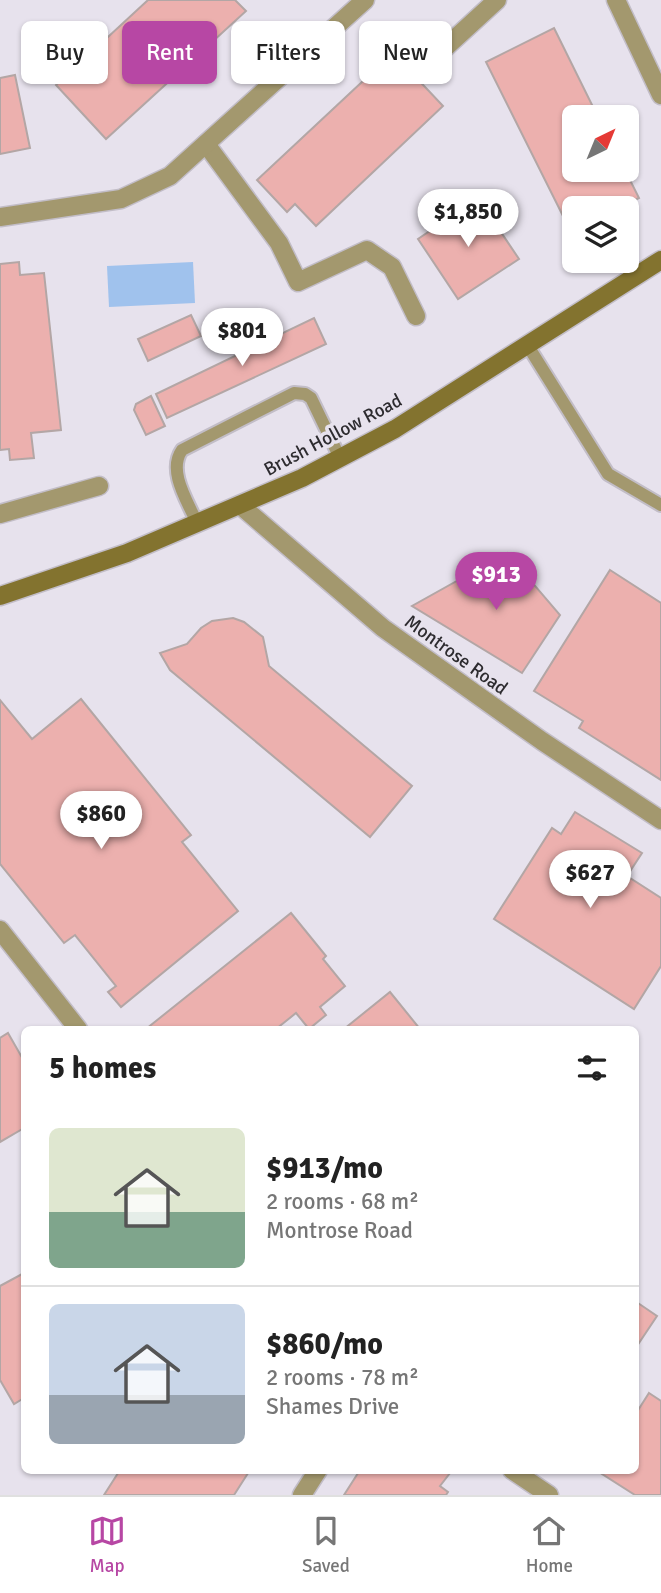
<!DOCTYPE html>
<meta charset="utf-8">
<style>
body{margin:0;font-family:Signika,sans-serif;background:#f6f6f6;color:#222;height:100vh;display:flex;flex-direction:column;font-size:26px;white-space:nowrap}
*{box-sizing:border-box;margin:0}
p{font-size:23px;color:#767676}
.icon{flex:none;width:38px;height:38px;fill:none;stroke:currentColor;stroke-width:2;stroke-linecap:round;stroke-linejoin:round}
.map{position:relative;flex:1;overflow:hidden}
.panel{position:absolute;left:21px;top:1026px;width:618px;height:448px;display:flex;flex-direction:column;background:#fff;border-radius:10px;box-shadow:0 2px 5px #0004}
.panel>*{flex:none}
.hud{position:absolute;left:21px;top:21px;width:620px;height:63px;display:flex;gap:14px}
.needle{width:46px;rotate:43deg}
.buttons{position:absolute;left:562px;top:105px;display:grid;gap:14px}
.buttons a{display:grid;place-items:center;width:77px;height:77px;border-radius:10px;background:#fff;box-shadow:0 2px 5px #0004;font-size:35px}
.price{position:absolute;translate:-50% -60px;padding:0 16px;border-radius:24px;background:#fff;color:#222;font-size:23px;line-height:46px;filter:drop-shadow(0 2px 4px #0008)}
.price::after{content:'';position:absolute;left:50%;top:42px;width:21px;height:16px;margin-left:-10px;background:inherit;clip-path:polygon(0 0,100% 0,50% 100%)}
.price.current{background:#b747a4;color:#fff}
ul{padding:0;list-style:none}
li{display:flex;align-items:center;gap:21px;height:175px;padding:0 28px}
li+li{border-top:2px solid #e0e0e0}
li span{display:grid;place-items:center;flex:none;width:196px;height:140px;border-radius:10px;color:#555}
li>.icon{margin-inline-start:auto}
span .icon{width:84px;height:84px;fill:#fffc;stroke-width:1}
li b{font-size:30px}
h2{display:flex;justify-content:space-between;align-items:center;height:84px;padding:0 28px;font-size:30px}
.chip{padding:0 24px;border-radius:10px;background:#fff;box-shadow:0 2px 5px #0004;font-size:24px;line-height:63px}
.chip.current{background:#b747a4;color:#fff}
.dock{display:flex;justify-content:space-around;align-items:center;height:98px;border-top:2px solid #e0e0e0;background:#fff;font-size:19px;color:#767676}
.dock a{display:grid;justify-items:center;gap:4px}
.dock .current{color:#b747a4}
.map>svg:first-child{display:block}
.water{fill:#a0c2ed}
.building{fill:#ecb0ae;stroke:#b3a6a5;stroke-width:2}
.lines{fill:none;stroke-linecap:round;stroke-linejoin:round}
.lane-casing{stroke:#c2bdc7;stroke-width:16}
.street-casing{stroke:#c2bdc7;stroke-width:21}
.secondary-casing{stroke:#c2bdc7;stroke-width:21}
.lane{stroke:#a3986e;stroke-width:12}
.street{stroke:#a3986e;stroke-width:18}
.secondary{stroke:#83732f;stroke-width:18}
.labels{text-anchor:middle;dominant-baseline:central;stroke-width:7;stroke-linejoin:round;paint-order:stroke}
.street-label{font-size:19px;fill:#2d2b2f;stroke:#e7e2ed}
</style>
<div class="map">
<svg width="661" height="1495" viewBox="0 0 661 1495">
<rect width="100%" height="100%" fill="#e7e2ed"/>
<!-- water -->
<polygon class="water" points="193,262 195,303 109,307 107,266"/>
<!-- building -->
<g class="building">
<polygon points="148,0 235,0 246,11 106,139 56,85"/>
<polygon points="554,28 598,117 574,117 574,170 625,170 639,198 619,208 574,208 574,231 571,232 486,62"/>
<polygon points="393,53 443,106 316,226 295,204 287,212 257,180"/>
<polygon points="15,75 30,148 0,154 0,78"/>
<polygon points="478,198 519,259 458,299 418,239"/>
<polygon points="19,262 20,275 44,273 61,430 31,433 34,458 10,460 9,449 0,450 0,264"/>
<polygon points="191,315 201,336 148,361 138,339"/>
<polygon points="314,318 326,344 167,418 156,394"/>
<polygon points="151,396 165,426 146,435 134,410 136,404"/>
<polygon points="507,553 560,615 522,673 412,606"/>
<polygon points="610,570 661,603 661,780 579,728 583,721 534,691"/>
<polygon points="233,618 244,622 263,637 269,666 412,786 370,837 170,670 160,653 187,644 201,628 212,621"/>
<polygon points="81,699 191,835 182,842 238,911 121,1007 108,992 116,986 75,935 64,943 0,864 0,700 32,739"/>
<polygon points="575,812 642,853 627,876 661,898 661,966 634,1009 494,919 552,828 561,834"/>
<polygon points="291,913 326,956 323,959 345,986 320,1007 326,1015 309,1029 296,1013 276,1029 146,1029"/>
<polygon points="390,992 420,1029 344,1029"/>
<polygon points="8,1033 24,1061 24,1128 0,1142 0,1038"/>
<polygon points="24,1273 24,1398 14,1404 0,1380 0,1286"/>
<polygon points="635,1301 657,1316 635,1349"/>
<polygon points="649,1393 661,1401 661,1495 635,1495 599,1472 635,1470 635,1415"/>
<polygon points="120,1470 250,1470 234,1495 104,1495"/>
<polygon points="360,1470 445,1470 450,1473 440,1486 448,1492 446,1495 344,1495"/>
</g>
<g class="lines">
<!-- lane casing -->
<g class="lane-casing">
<g id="lane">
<polyline points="528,346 608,474 661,505"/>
<path d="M197,523C188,502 167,471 182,450L294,393L305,394L311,398L340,458"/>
</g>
</g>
<!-- street casing -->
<g class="street-casing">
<g id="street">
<polyline points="616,0 661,95"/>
<polyline points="424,67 497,0"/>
<polyline points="206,144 279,243 298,282 367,250 392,267 416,316"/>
<polyline points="0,217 121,199 170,176 365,0"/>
<polyline points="240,505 383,628 542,741 661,820"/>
<polyline points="0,514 99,486"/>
<polyline points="0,930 78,1029"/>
<polyline points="512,1470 549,1495"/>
<polyline points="302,1495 318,1470"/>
</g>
</g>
<!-- secondary casing -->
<g class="secondary-casing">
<polyline id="secondary" points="0,596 127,553 302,478 395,429 661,260"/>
</g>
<!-- lane -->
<use href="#lane" class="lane"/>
<!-- street -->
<use href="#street" class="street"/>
<!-- secondary -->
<use href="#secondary" class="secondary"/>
</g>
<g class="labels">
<!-- street labels -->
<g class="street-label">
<text transform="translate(333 435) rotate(-28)">Brush Hollow Road</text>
<text transform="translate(456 655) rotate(36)">Montrose Road</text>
</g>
</g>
</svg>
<div class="buttons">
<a><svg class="needle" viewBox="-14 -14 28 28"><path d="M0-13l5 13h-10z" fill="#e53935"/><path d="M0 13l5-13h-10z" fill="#767676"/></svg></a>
<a><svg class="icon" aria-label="layers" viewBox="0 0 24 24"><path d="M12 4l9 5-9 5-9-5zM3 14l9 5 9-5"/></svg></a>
</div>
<b class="price" style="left:468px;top:249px">$1,850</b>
<b class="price" style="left:242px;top:368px">$801</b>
<b class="price current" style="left:496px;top:612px">$913</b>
<b class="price" style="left:101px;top:851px">$860</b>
<b class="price" style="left:590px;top:910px">$627</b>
<div class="hud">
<a class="chip">Buy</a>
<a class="chip current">Rent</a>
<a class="chip">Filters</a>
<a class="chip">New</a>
</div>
<section class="panel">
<h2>5 homes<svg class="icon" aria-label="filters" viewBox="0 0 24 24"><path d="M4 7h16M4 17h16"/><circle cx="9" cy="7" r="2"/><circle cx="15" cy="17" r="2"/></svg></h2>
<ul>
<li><span style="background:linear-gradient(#dfe7d0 60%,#7fa58c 0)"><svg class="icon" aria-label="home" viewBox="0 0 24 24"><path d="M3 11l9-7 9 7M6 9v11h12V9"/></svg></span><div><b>$913/mo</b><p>2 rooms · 68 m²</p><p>Montrose Road</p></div></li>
<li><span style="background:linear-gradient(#c9d6e8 65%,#9aa5b1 0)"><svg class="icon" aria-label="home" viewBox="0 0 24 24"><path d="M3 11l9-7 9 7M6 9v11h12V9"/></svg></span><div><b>$860/mo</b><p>2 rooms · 78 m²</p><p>Shames Drive</p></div></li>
</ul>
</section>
</div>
<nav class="dock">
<a class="current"><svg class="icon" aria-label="map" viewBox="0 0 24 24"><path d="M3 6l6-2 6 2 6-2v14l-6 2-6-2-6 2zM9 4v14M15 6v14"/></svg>Map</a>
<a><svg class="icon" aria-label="saved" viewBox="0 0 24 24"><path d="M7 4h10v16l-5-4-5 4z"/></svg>Saved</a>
<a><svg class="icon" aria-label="home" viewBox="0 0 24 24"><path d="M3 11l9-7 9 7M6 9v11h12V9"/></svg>Home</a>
</nav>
